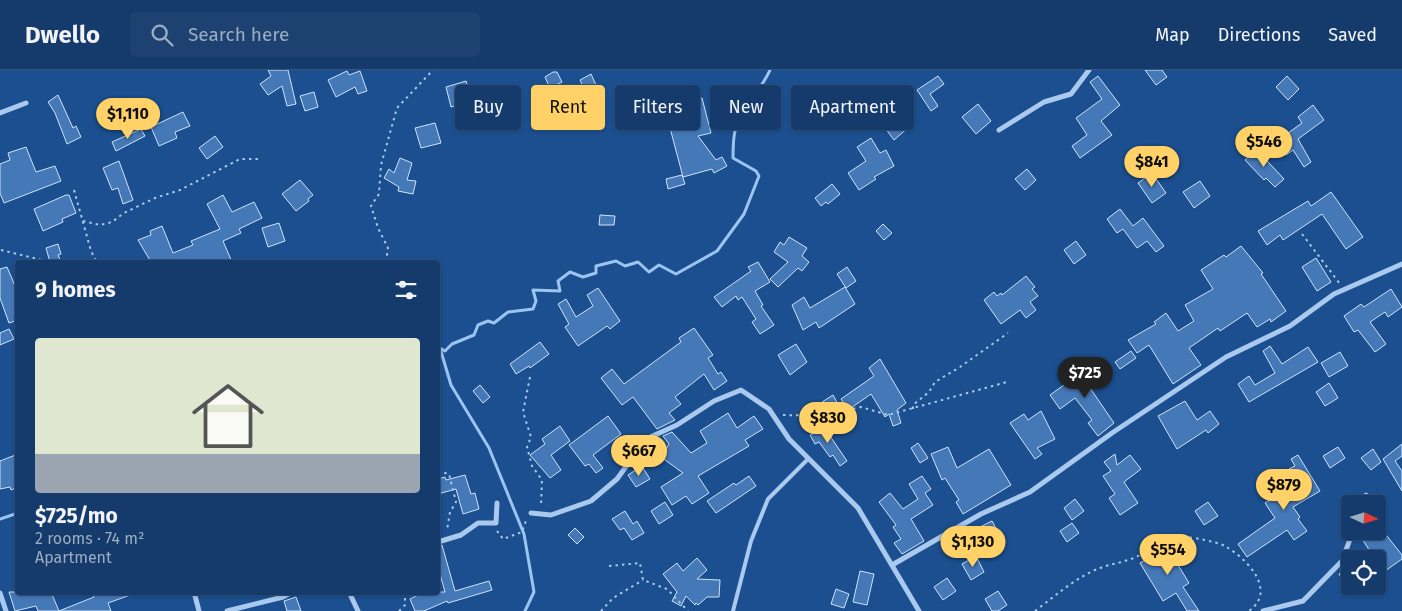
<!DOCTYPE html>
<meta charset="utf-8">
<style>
body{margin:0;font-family:"Fira Sans",sans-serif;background:#1d4271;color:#f1f3f6;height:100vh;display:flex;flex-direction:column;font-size:19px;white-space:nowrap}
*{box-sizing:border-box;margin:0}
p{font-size:16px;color:#9dadc1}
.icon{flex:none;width:28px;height:28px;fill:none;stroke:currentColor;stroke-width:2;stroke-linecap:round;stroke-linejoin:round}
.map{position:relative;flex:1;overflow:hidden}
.side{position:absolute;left:15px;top:190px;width:425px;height:335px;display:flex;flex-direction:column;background:#143b6b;border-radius:5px;box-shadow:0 1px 4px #0004,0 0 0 1px #33557e}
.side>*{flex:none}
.hud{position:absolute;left:455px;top:15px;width:475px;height:45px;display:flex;gap:10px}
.needle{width:32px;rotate:94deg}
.tools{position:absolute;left:1341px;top:425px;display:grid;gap:10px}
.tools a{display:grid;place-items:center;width:45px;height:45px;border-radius:5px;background:#143b6b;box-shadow:0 1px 4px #0004,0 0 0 1px #33557e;font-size:25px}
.price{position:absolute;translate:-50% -42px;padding:0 11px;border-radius:18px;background:#ffd166;color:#111;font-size:16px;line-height:32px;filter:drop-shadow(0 1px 2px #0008)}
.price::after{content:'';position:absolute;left:50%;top:30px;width:15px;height:11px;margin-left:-8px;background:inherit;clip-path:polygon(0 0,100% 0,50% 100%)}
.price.selected{background:#222;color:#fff}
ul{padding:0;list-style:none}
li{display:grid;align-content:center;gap:10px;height:265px;padding:0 20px}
li span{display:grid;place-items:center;height:155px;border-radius:5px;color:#555}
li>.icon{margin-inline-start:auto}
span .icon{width:90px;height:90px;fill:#fffc;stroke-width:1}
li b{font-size:21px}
h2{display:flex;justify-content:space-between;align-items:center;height:60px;padding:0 20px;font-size:21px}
.tag{padding:0 18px;border-radius:5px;background:#143b6b;box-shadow:0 1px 4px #0004,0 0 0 1px #33557e;font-size:18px;line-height:45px}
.tag.selected{background:#ffd166;color:#111}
header{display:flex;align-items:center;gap:30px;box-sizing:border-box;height:70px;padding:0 25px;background:#143b6b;border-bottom:1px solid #33557e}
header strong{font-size:24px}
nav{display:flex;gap:28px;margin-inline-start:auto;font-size:18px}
.search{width:350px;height:45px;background:#1d4271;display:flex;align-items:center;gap:12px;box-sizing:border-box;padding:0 18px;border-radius:5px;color:#9dadc1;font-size:19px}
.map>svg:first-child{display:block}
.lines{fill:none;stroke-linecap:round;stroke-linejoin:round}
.stream{stroke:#9cc4f0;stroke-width:3}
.building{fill:#4478b7;stroke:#cfe3fa}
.path{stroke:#a9c9ee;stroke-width:2;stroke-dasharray:2.5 4;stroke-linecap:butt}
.lane{stroke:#a9c9ee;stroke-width:4}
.street{stroke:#a9c9ee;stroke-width:5}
</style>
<header>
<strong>Dwello</strong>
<div class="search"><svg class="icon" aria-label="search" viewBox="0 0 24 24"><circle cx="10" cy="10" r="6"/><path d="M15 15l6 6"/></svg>Search here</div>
<nav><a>Map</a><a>Directions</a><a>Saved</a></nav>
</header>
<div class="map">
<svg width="1402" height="541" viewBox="0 0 1402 541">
<rect width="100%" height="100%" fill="#1b4f8f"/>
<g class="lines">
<!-- stream -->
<g class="stream">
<path d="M438,277L445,281L452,274L474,265L478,255L488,251L494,253L508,242L533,239L536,231L533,220L560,221L558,211L570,202L583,207L596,203V196L616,191L625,196L638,192L649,202L659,195L676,204L717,181L744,144L759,106L756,101L733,88C733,79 733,66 736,57C742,36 761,21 770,0"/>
<polyline points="440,278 451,315 489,378 524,464 534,522 525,541"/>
<polyline points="0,449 18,443"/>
</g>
</g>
<!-- building -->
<g class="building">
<polygon points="268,0 288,0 296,34 287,36 282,16 268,25 260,14 271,6"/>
<polygon points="1145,0 1162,0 1167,7 1156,15"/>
<polygon points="347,1 349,5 360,1 367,21 358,24 355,17 336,27 328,10"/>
<polygon points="553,2 557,2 562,12 550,18 545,7"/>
<polygon points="591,4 596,15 585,21 580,10"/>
<polygon points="938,6 944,14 930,24 938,36 931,41 917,20"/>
<polygon points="1098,6 1120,35 1101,51 1112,65 1080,88 1072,76 1087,65 1076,48 1102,29 1090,12"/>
<polygon points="1287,6 1299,19 1288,30 1276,17"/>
<polygon points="466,11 472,30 451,37 446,17"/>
<polygon points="680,19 684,34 702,28 711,63 698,66 716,90 722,87 727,96 714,103 712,99 683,107 661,24"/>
<polygon points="314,22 318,37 305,41 300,26"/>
<polygon points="58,25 73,58 76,56 81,67 67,74 55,43 48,32"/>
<polygon points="887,29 909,57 894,70 871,39"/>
<polygon points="978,34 991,51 976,64 962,47"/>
<polygon points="1313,35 1324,50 1298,69 1311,92 1304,97 1293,80 1286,85 1277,71 1302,53 1298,47"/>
<polygon points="183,42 190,56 175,62 177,68 159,76 151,57"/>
<polygon points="435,53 441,73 421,78 415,58"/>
<polygon points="141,59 145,66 116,81 112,72"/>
<polygon points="215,66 223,77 207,89 199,78"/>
<polygon points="871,68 880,83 886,80 894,96 874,107 876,109 859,120 848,103 866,91 857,77"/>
<polygon points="26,77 36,102 55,96 61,111 4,133 0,123 0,94 10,90 8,83"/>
<polygon points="1256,79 1284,109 1275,117 1266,108 1264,110 1245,90"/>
<polygon points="400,88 412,93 407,110 416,111 413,124 398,121 399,117 384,108 389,99 394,103"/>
<polygon points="119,91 133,130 123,134 118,118 112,120 103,98"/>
<polygon points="1027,99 1036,110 1025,120 1015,109"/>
<polygon points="1152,103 1166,123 1152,133 1138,113"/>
<polygon points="682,105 685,114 668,119 666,109"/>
<polygon points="300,110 313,125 308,129 309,131 296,141 282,124"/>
<polygon points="1200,111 1210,126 1194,138 1183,122"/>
<polygon points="832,114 840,124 828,134 826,132 821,136 815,128"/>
<polygon points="1331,122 1363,167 1346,179 1322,144 1283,170 1280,165 1267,175 1258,161 1308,131 1311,136"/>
<polygon points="66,125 69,125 76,143 62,149 63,152 43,161 34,139"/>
<polygon points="223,125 232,142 254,132 262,148 239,159 241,163 223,171 232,192 151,192 138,170 151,165 150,161 162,156 173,183 193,175 191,171 220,159 207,134"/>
<polygon points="1120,139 1133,156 1143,148 1164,176 1156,182 1147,171 1137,178 1123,159 1117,163 1107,149"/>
<polygon points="600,145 615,146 614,155 599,155"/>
<polygon points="279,153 285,171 268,177 262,158"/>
<polygon points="883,154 892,163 884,170 876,161"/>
<polygon points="789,167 807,178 802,186 809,192 802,201 798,198 778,217 770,209 788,192 774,182 780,172 784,175"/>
<polygon points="1076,171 1086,185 1074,194 1064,180"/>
<polygon points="58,174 61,184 58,185 61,192 50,192 46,178"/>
<polygon points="1241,176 1263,203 1261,204 1286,241 1271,252 1270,249 1257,257 1247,243 1220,261 1218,258 1189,278 1201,295 1173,314 1149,275 1137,283 1128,270 1156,254 1154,252 1166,243 1178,261 1194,251 1185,235 1213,219 1201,200 1224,185 1226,187"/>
<polygon points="1316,188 1331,212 1317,221 1302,197"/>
<polygon points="758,192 770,212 755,221 763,235 761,236 774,255 760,264 752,252 756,249 742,227 738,230 736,226 722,237 714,227 751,201 748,197"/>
<polygon points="7,197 18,223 18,250 9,253 0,228 0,199"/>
<polygon points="847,197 856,211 846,218 837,204"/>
<polygon points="1026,206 1035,217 1032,219 1038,226 1030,232 1036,240 1026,248 1020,240 1001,254 984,230 994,222 997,226 1001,223 1002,225"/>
<polygon points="845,217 855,234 819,258 816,252 803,260 792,235 804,227 810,238"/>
<polygon points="598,218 620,251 610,259 607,256 578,276 565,257 569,254 558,234 566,229 576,247 593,236 587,225"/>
<polygon points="1391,219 1402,237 1388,247 1385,242 1370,252 1386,274 1375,282 1358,260 1354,262 1344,246 1361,234 1364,237"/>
<polygon points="694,258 713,285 708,288 718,304 721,302 727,311 714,320 704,304 675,327 681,334 669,343 675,350 657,359 633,327 622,335 601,308 612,299 624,314 681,272 679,268"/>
<polygon points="9,259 14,269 0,275 0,263"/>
<polygon points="540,272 549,284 530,298 529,296 516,304 510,294"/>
<polygon points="796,274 807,292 790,305 778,285"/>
<polygon points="1270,276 1282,294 1308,277 1318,292 1249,332 1238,314 1249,306 1255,315 1275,303 1263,281"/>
<polygon points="1131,281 1136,288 1120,299 1115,292"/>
<polygon points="1340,282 1348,296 1329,307 1321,293"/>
<polygon points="880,289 906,333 897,340 901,353 893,356 889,344 885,347 871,324 848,340 841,329 874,306 869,298"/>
<polygon points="1090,296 1101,311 1090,318 1114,353 1098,366 1088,353 1092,350 1075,328 1060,339 1050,325"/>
<polygon points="1329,313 1338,328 1325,336 1316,322"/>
<polygon points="480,315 490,327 483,333 473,321"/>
<polygon points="833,325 840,338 830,344 822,332"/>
<polygon points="1185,331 1197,350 1210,341 1219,354 1208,363 1206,360 1177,379 1158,346"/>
<polygon points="1041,341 1055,369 1037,378 1042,384 1035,389 1010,353 1024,344 1028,350"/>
<polygon points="728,343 737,358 754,346 763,359 745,370 749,376 698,406 709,423 692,434 686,426 672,435 661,417 683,403 661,387 669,374 663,366 672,362 691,383 707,373 700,361"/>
<polygon points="608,346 621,364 593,385 603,398 596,403 589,394 585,396 569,375"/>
<polygon points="827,355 833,364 830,366 847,391 840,396 833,385 830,387 819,372 815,374 810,365"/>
<polygon points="560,356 570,371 551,385 561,400 550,408 530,385 545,374 542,369"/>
<polygon points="918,373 928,388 920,393 911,378"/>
<polygon points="1402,374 1402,386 1395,391 1402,401 1402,421 1383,389"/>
<polygon points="948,377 957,398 989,379 1011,415 963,444 956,432 959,430 945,408 942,410 931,384"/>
<polygon points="1338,377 1345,388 1330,398 1323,386"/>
<polygon points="1373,379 1381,392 1371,400 1361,388"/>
<polygon points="18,384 18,417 11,420 10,417 0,419 0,391"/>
<polygon points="1115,384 1117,395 1130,385 1141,399 1124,412 1138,433 1120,445 1109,428 1115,424 1103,406 1111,401 1104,392"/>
<polygon points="1298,385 1320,421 1293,437 1300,447 1298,449 1307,461 1294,470 1287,460 1247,487 1238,474 1275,448 1265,433 1278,424 1280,426 1299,415 1289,399 1295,396 1291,389"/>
<polygon points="639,398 643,398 650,409 636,417 628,405"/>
<polygon points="465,405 471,424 475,423 479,439 463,444 456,419 438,424 438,409 445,407 446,410"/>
<polygon points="749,406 756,416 716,443 707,431 734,413 736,415"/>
<polygon points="922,406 931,419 925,423 933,435 911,449 924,471 902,484 894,473 901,469 893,457 896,455 879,432 890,423 903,439 918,429 909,414"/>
<polygon points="1075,429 1084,441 1072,450 1064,438"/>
<polygon points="665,432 673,445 659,454 651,441"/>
<polygon points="1208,432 1218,446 1204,455 1195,441"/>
<polygon points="625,441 633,454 637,451 644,463 632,470 624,458 620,460 612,449"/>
<polygon points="992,451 998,462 986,468 980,457"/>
<polygon points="1072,453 1079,463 1067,472 1060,461"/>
<polygon points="575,458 584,467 577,474 568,465"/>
<polygon points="1357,461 1383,461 1402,485 1402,489 1378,506 1378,489 1375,489"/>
<polygon points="1164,472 1189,513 1183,517 1199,541 1187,541 1176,523 1163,531 1140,493 1155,484 1152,479"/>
<polygon points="442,475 455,521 489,511 492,520 448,533 447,531 424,541 415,541 410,529 424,522 445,522 438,497 438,476"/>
<polygon points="976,486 984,502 971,510 962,494"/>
<polygon points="697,488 707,500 697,509 720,510 719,527 707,527 698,535 696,533 695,535 686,526 681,536 672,531 677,522 663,504 677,493 683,501"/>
<polygon points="1350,497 1350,522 1339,504"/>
<polygon points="860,501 874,504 867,535 853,532"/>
<polygon points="947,508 956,521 943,530 934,517"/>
<polygon points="836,519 849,524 844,538 831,534"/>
<polygon points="998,521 1007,535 998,541 992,541 985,529"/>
<polygon points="9,522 51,522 59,541 38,541 36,536 15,541"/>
<polygon points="92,522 133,522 133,524 108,533 111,541 59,541 94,527"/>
<polygon points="296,527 301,541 287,541 284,531"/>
</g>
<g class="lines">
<!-- path -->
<g class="path">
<polyline points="74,120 91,181 97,192"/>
<polyline points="83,151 100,155 112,152 124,143 155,128 180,120 240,89 260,89"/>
<polyline points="1302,164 1340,214"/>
<polyline points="1,180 50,192"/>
<polyline points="386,192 388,178 378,158 371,136 379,124 381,95 397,38 433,0"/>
<polyline points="530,307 523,342 531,367 527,377 532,396 542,410 541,435"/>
<polyline points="913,339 913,335 929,322 935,312 960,297 1008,263"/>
<polyline points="783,345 832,346 842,341 861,337 888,345 1007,312"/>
<polyline points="438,401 449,404 456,432 450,442 447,460"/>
<polyline points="497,461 503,469 522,462 527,448"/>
<polyline points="609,496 640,493 643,510 667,519 688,541"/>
<polyline points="399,541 405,535 405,522"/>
<polyline points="601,541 613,528 643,510"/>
<path d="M1035,541C1055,526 1073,510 1095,500C1108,494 1123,493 1136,487C1147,482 1156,471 1168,467C1179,464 1215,471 1225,476C1246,488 1278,520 1249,541"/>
</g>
<!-- lane -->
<polyline class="lane" points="733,541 751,471 768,429 808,389"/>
<!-- street -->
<g class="street">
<polyline points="0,43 26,33"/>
<polyline points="999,60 1044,32 1071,24 1089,0"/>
<polyline points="1363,434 1366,425"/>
<polyline points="531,443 551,445 591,431 617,409 646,369 677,355 714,331 741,320 769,339 789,369 858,438 919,541"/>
<polyline points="438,472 461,465 478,453 496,453 497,433"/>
<polyline points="892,495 981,444 1030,422 1112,363 1226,287 1290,256 1334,224 1402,194"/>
<polyline points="194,522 199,541"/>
<polyline points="349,522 358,541"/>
<polyline points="0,523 6,541"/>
<polyline points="227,541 283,527 292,522"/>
<polyline points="1263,541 1303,531 1342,491 1353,461"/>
</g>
</g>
</svg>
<div class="tools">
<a><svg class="needle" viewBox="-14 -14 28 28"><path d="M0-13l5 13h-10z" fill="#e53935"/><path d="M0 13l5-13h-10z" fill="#9dadc1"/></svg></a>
<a><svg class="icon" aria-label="locate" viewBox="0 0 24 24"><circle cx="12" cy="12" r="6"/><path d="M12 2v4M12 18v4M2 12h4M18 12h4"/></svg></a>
</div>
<b class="price" style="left:128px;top:70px">$1,110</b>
<b class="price" style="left:1264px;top:98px">$546</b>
<b class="price" style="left:1152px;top:118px">$841</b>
<b class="price selected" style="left:1085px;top:329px">$725</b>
<b class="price" style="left:828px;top:374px">$830</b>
<b class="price" style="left:639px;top:407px">$667</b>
<b class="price" style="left:1284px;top:441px">$879</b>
<b class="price" style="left:973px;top:498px">$1,130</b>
<b class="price" style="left:1168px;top:506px">$554</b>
<div class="hud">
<a class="tag">Buy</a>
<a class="tag selected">Rent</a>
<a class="tag">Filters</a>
<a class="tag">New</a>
<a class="tag">Apartment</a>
</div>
<section class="side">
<h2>9 homes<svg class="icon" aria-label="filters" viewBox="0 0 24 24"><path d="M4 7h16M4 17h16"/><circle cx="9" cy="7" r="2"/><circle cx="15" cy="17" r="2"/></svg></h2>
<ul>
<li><span style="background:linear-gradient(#dfe7d0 75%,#9aa5b1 0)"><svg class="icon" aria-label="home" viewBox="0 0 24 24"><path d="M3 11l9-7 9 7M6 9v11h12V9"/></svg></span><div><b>$725/mo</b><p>2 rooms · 74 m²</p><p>Apartment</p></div></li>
</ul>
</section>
</div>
